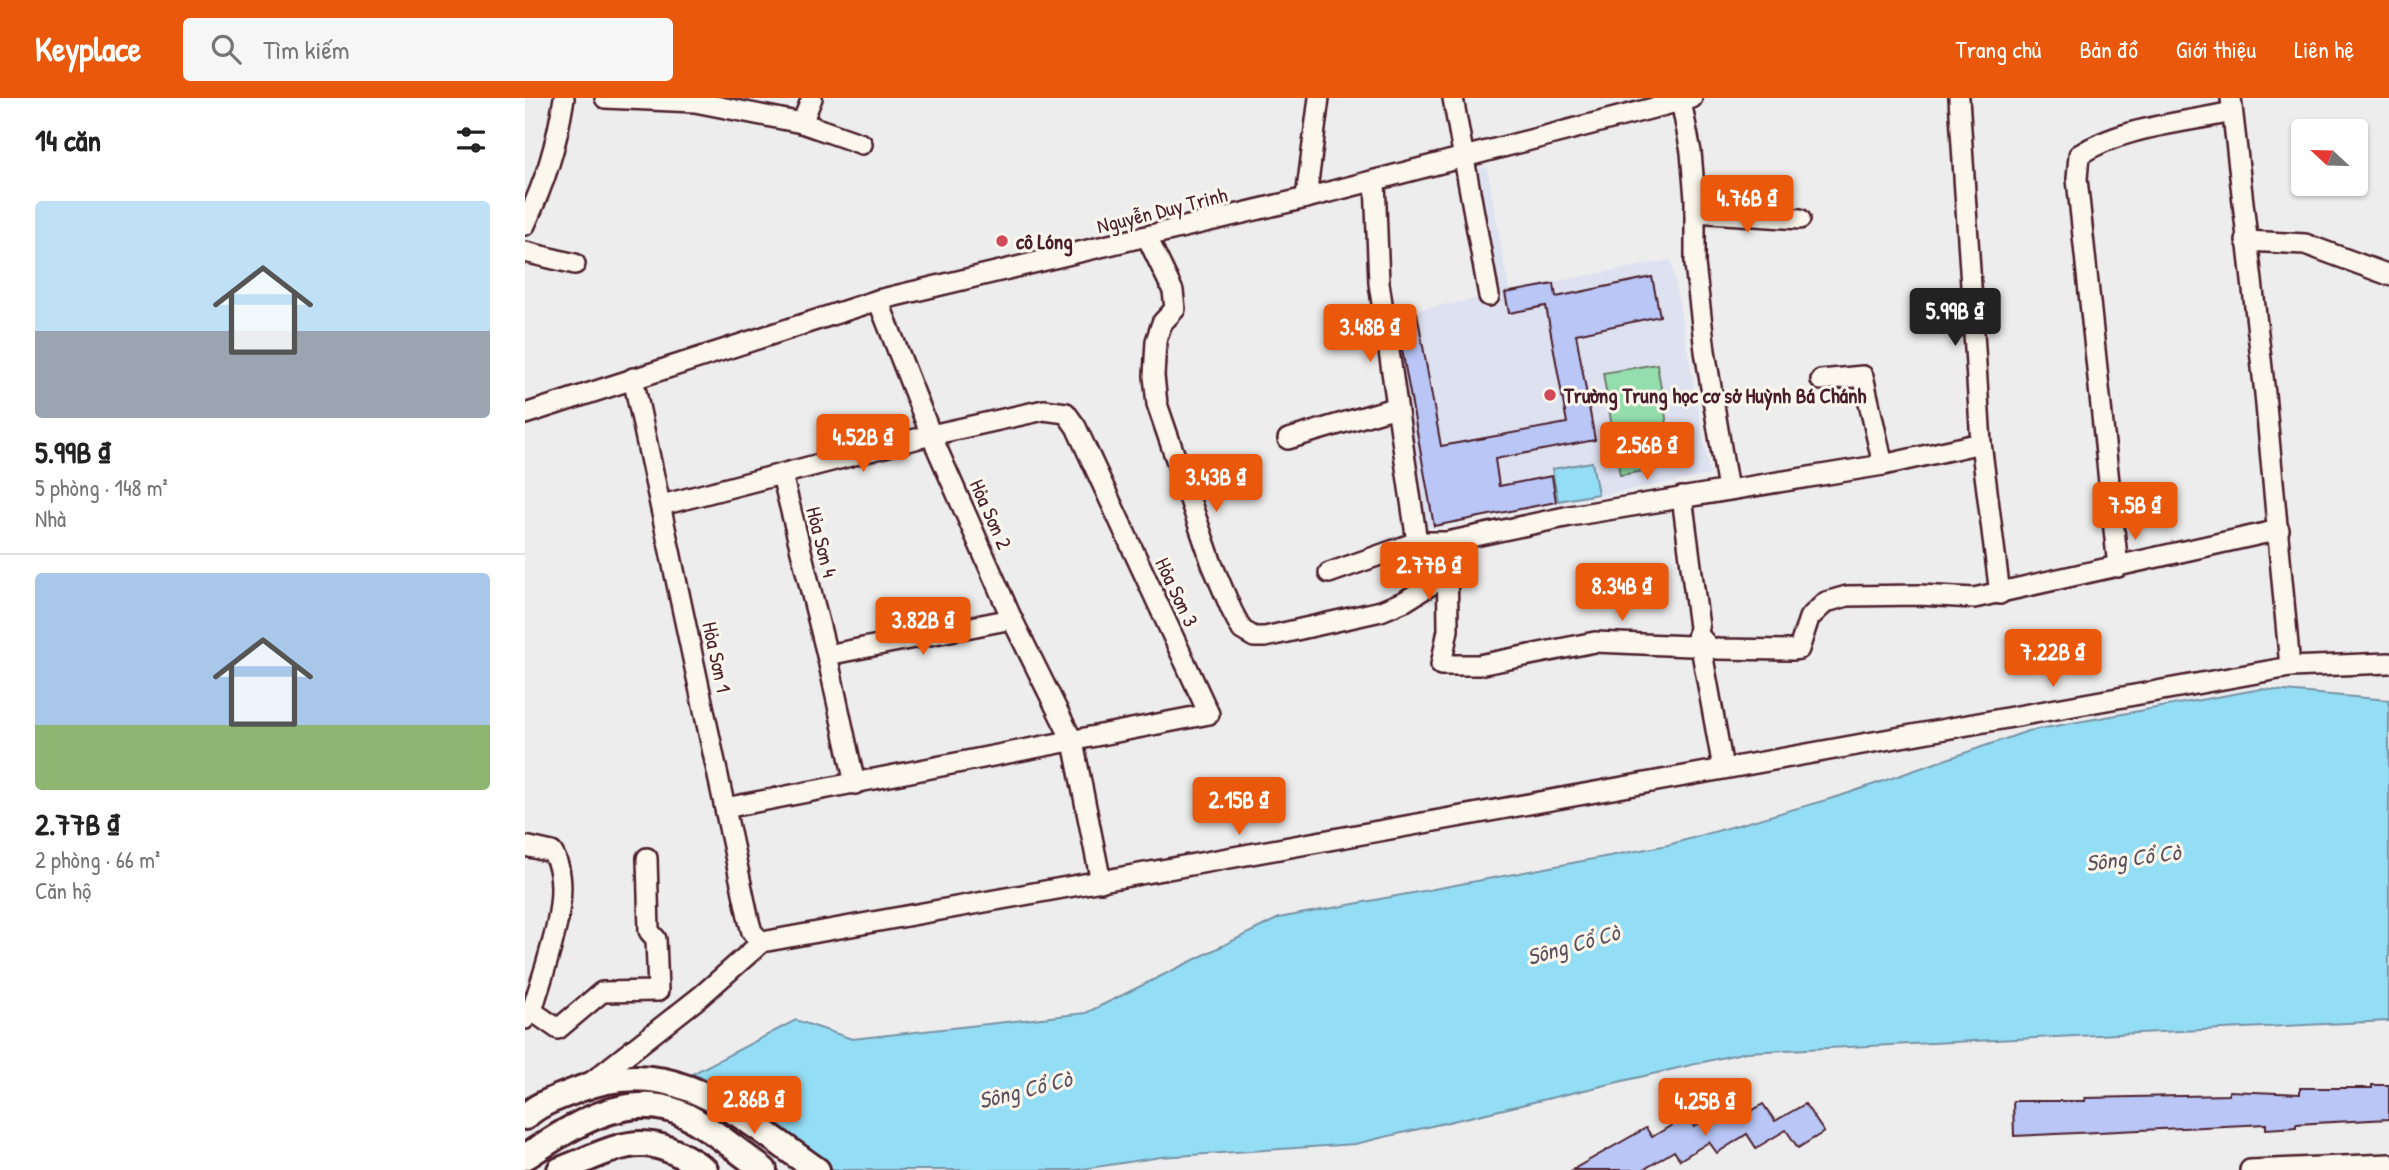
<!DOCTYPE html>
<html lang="vi">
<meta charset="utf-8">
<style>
body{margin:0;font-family:"Patrick Hand",sans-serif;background:#f6f6f6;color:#222;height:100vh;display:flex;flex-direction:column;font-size:26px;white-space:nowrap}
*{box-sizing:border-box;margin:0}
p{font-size:23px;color:#767676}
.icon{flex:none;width:38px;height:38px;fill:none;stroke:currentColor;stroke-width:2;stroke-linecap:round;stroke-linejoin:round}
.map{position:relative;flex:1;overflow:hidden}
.side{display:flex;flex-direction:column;background:#fff;width:525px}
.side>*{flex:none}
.needle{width:46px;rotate:292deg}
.controls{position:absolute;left:1766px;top:21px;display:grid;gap:14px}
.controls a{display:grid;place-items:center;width:77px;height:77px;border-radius:7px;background:#fff;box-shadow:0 2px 5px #0004;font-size:35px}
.price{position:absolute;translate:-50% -60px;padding:0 16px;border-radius:7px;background:#ea580c;color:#fff;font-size:23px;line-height:46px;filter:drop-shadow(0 2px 4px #0008)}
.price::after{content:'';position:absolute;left:50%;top:42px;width:21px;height:16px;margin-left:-10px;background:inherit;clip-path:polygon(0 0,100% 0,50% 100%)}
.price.active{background:#222;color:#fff}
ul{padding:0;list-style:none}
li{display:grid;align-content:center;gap:14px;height:371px;padding:0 35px}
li+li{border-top:2px solid #e0e0e0}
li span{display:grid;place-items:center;height:217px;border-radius:7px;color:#555}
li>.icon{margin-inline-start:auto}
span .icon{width:126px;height:126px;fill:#fffc;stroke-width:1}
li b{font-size:30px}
h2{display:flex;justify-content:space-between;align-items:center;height:84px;padding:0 35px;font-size:30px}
header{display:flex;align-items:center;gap:42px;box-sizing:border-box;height:98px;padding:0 35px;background:#ea580c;color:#fff}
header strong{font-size:33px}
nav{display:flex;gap:38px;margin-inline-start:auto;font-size:24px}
.search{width:490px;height:63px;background:#f6f6f6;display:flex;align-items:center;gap:18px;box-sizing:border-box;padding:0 24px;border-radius:7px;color:#767676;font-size:26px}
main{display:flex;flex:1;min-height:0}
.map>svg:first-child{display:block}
.built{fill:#dee1f0}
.pitch{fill:#94dead;stroke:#6f7e6c;stroke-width:2}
.water{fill:#94def5;stroke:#7692a4;stroke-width:2}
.building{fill:#b9c6f6;stroke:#4a1f2b;stroke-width:2}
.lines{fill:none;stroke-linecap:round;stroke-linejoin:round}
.minor-casing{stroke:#4a1f2b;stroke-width:24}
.major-casing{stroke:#4a1f2b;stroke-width:30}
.minor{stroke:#fbf7ec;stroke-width:19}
.major{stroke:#fbf7ec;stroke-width:24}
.poi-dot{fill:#d1495b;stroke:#fbf7ec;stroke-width:2.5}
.labels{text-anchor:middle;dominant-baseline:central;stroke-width:6;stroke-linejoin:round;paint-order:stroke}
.street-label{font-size:21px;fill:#4a1f2b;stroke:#fbf7ec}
.poi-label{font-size:21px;font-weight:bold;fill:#4a1f2b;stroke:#fbf7ec;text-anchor:start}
.water-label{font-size:23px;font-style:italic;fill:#5c4f5e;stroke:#fbf7ec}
</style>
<header>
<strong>Keyplace</strong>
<div class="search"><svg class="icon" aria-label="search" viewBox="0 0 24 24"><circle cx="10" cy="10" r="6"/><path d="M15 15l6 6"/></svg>Tìm kiếm</div>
<nav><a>Trang chủ</a><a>Bản đồ</a><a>Giới thiệu</a><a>Liên hệ</a></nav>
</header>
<main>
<section class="side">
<h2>14 căn<svg class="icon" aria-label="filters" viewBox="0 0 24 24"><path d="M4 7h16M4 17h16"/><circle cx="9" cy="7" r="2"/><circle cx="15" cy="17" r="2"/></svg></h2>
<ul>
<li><span style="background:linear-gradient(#bfe0f5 60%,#9aa5b1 0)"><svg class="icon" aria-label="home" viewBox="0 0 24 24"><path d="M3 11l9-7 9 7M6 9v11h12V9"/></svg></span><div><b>5.99B ₫</b><p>5 phòng · 148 m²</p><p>Nhà</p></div></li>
<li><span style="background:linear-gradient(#a9c7e8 70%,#8fb573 0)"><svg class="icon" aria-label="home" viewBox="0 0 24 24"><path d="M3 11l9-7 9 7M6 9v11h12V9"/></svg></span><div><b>2.77B ₫</b><p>2 phòng · 66 m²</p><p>Căn hộ</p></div></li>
</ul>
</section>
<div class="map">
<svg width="1864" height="1072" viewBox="0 0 1864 1072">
<rect width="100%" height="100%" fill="#eeedee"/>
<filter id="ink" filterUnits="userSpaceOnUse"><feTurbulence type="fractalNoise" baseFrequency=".0143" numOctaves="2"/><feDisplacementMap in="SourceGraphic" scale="14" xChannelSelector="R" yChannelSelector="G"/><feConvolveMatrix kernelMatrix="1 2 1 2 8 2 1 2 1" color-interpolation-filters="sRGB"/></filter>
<g filter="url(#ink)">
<!-- built -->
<polygon class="built" points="962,69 984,192 1146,162 1185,377 902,429 865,217 960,199 938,73"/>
<!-- pitch -->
<polygon class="pitch" points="1132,266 1149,368 1095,377 1078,275"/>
<!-- water -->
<g class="water">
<polygon points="1067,364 1073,396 1033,403 1027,371"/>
<polygon points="1736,591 1864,602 1864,923 1221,954 830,1046 636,1059 551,1072 307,1072 208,1005 194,985 167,976 271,922 327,941 561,915 754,820 1143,747 1315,698 1503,633"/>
</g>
<!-- building -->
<g class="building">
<polygon points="1127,179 1135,218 1051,236 1070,342 970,361 974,388 1027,378 1031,404 909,428 871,218 892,215 916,348 1042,325 1021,208 984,215 980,195 1029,186 1031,199"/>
<polygon points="1847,987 1864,987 1864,1021 1771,1026 1771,1029 1741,1031 1741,1026 1489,1038 1488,1003 1560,1003 1560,1000 1704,997 1704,993 1775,996 1775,990 1847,990"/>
<polygon points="1238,1006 1250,1023 1280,1006 1299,1034 1273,1050 1261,1032 1231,1050 1222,1036 1192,1055 1184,1044 1155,1062 1149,1053 1118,1072 1047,1072 1121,1030 1127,1039 1162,1018 1169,1029 1199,1011 1208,1024"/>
</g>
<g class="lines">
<!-- minor casing -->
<g class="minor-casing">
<g id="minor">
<polyline points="80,0 170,4 277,25 337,46"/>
<polyline points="928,0 964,198"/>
<polyline points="1434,0 1456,345 1475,496"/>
<polyline points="1706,0 1740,296 1765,569"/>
<polyline points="1156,3 1166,54 1170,101 1170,166 1180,253 1203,392"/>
<polyline points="277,25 287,0"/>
<polyline points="850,83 854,185 892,444"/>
<polyline points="781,100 794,0"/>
<polyline points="1170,114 1275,121"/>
<path d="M0,127C21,81 31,50 39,0"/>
<polyline points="622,139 648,193 650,211 637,225 631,243 629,278 632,306 687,466 707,513 717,532 729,539 740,539 856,513 880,503 923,476"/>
<polyline points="1721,143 1780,146 1864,177"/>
<polyline points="0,154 50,166"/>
<polyline points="353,202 406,337 487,521 548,644 576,784"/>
<polyline points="108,280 224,823 227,834 237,844"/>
<polyline points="1296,282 1338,278 1358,367"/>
<polyline points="0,316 353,202 781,100 1167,0"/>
<polyline points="763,341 872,309"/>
<polyline points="257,377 302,557 330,686"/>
<polyline points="137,407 406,337 519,312 541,315 551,329 684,616 200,710"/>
<polyline points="922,444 923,532 916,567 954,567 1070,544 1165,548 1171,546 1174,529 1157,399"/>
<path d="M1593,469L1552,81L1554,57C1596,29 1658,25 1707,14"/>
<polyline points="804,475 892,444 922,444 1045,418 1358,367 1456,345"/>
<polyline points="1174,538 1184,549 1192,551 1267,552 1274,551 1284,520 1301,504 1322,498 1395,497 1449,500 1754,432"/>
<polyline points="1174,538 1198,670"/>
<polyline points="302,557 487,521"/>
<path d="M0,748L27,754C52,791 18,873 7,913L0,921"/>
<polyline points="7,913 33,931 77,894 133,893 131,841 124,833 122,760"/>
<polyline points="64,986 176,898 237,844 1765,569 1864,565"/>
<polyline points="1725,1072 1864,1066"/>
</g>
</g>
<!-- major casing -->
<g class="major-casing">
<g id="major">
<path d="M0,1019C14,1005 33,1000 52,992C149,952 217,1020 292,1072"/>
<path d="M0,1059C42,1032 91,997 144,1011C174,1019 213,1054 239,1072"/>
<path d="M35,1072C99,1047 119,1029 180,1072"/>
</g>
</g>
<!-- minor -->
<use href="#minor" class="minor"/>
<!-- major -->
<use href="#major" class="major"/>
</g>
</g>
<!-- markers -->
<g class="poi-dot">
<circle cx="477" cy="143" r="7"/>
<circle cx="1025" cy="297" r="7"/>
</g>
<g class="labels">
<!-- street labels -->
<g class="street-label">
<text transform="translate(637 112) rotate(-14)">Nguyễn Duy Trinh</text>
<text transform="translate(466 416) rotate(66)">Hỏa Sơn 2</text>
<text transform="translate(297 444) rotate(76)">Hỏa Sơn 4</text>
<text transform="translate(652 494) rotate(65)">Hỏa Sơn 3</text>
<text transform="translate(192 559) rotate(78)">Hỏa Sơn 1</text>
</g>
<!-- poi labels -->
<g class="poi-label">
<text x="491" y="143">cô Lóng</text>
<text x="1039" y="297">Trường Trung học cơ sở Huỳnh Bá Chánh</text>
</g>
<!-- water labels -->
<g class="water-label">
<text transform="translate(1608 759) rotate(-7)">Sông Cổ Cò</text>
<text transform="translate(1048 846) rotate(-16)">Sông Cổ Cò</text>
<text transform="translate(500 991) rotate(-14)">Sông Cổ Cò</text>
</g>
</g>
</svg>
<div class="controls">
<a><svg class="needle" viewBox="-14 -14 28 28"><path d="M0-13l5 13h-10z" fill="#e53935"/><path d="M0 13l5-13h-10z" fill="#767676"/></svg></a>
</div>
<b class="price" style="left:1222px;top:137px">4.76B ₫</b>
<b class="price active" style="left:1430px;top:250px">5.99B ₫</b>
<b class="price" style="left:845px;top:266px">3.48B ₫</b>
<b class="price" style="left:338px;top:376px">4.52B ₫</b>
<b class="price" style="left:1122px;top:384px">2.56B ₫</b>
<b class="price" style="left:691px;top:416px">3.43B ₫</b>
<b class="price" style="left:1610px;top:444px">7.5B ₫</b>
<b class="price" style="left:904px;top:504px">2.77B ₫</b>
<b class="price" style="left:1097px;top:525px">8.34B ₫</b>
<b class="price" style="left:398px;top:559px">3.82B ₫</b>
<b class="price" style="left:1528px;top:591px">7.22B ₫</b>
<b class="price" style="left:714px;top:739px">2.15B ₫</b>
<b class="price" style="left:229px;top:1038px">2.86B ₫</b>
<b class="price" style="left:1180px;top:1040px">4.25B ₫</b>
</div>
</main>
